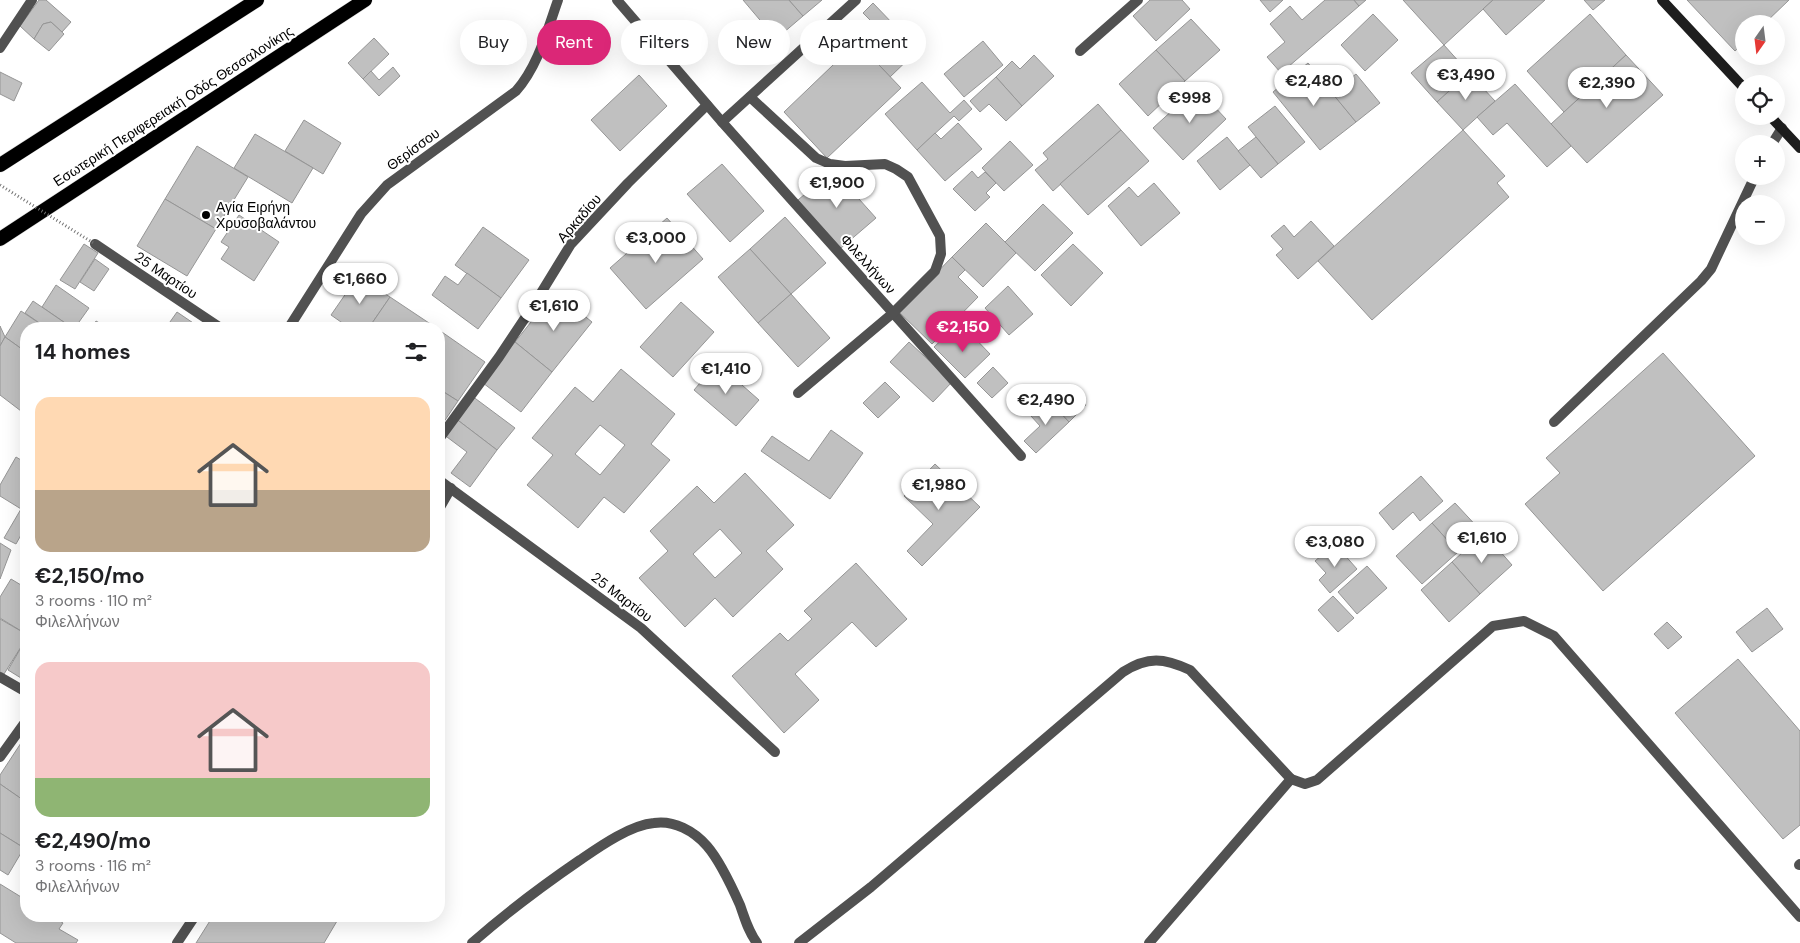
<!DOCTYPE html>
<meta charset="utf-8">
<style>
body{margin:0;font-family:"DM Sans",sans-serif;background:#f2f2f2;color:#202124;height:100vh;display:flex;flex-direction:column;font-size:19px;white-space:nowrap}
*{box-sizing:border-box;margin:0}
p{font-size:16px;color:#757577}
.icon{flex:none;width:28px;height:28px;fill:none;stroke:currentColor;stroke-width:2;stroke-linecap:round;stroke-linejoin:round}
.map{position:relative;flex:1;overflow:hidden}
.drawer{position:absolute;left:20px;top:322px;width:425px;height:600px;display:flex;flex-direction:column;background:#fff;border-radius:20px;box-shadow:0 5px 20px #0002}
.drawer>*{flex:none}
.top-card{position:absolute;left:460px;top:20px;width:475px;height:45px;display:flex;gap:10px}
.needle{width:32px;rotate:194deg}
.buttons{position:absolute;left:1735px;top:15px;display:grid;gap:10px}
.buttons a{display:grid;place-items:center;width:50px;height:50px;border-radius:50%;background:#fff;box-shadow:0 5px 20px #0002;font-size:25px}
.price{position:absolute;translate:-50% -42px;padding:0 11px;border-radius:18px;background:#fff;color:#222;font-size:16px;line-height:32px;filter:drop-shadow(0 1px 2px #0008)}
.price::after{content:'';position:absolute;left:50%;top:30px;width:15px;height:11px;margin-left:-8px;background:inherit;clip-path:polygon(0 0,100% 0,50% 100%)}
.price.current{background:#db2777;color:#fff}
ul{padding:0;list-style:none}
li{display:grid;align-content:center;gap:10px;height:265px;padding:0 15px}
li span{display:grid;place-items:center;height:155px;border-radius:15px;color:#555}
li>.icon{margin-inline-start:auto}
span .icon{width:90px;height:90px;fill:#fffc;stroke-width:1}
li b{font-size:21px}
h2{display:flex;justify-content:space-between;align-items:center;height:60px;padding:0 15px;font-size:21px}
.chip{padding:0 18px;border-radius:22px;background:#fff;box-shadow:0 5px 20px #0002;font-size:18px;line-height:45px}
.chip.current{background:#db2777;color:#fff}
.map>svg:first-child{display:block}
.building{fill:#c0c0c0;stroke:#959595;fill-rule:evenodd}
.lines{fill:none;stroke-linecap:round;stroke-linejoin:round}
.trunk-casing{stroke:#dbdbdb;stroke-width:15}
.service{stroke:#515151;stroke-width:10}
.minor{stroke:#515151;stroke-width:10}
.secondary{stroke:#1e1e1e;stroke-width:10}
.trunk{stroke:#000;stroke-width:14}
.path-bridge{stroke:#737373;stroke-width:3;stroke-dasharray:1 2.5;stroke-linecap:butt}
.poi-dot{fill:#000;stroke:#fff;stroke-width:2}
.labels{text-anchor:middle;dominant-baseline:central;stroke-width:4;stroke-linejoin:round;paint-order:stroke}
.street-label{font-size:14px;fill:#000;stroke:#fff}
.poi-label{font-size:14px;fill:#000;stroke:#fff;text-anchor:start}
</style>
<div class="map">
<svg width="1800" height="943" viewBox="0 0 1800 943">
<rect width="100%" height="100%" fill="#fff"/>
<!-- building -->
<g class="building">
<polygon points="39,0 46,0 71,22 62,32 51,22 43,24 34,39 20,26"/>
<polygon points="743,0 789,0 803,16 776,39"/>
<polygon points="789,0 822,0 803,16"/>
<polygon points="1150,0 1182,0 1190,9 1156,41 1133,16"/>
<polygon points="1260,0 1283,0 1270,12"/>
<polygon points="1325,0 1354,0 1359,6 1281,73 1267,57 1285,42 1270,24 1290,6 1302,20"/>
<polygon points="1354,0 1366,0 1359,6"/>
<polygon points="1403,0 1493,0 1444,45"/>
<polygon points="1493,0 1545,0 1506,35 1483,9"/>
<polygon points="1584,0 1605,0 1593,10"/>
<polygon points="1687,0 1789,0 1764,24 1744,24 1744,43 1735,51"/>
<polygon points="873,3 918,50 890,77 857,42 875,25 863,13"/>
<polygon points="1373,14 1398,40 1365,71 1341,45"/>
<polygon points="1590,14 1626,55 1564,112 1527,71"/>
<polygon points="1191,19 1220,50 1185,81 1156,50"/>
<polygon points="51,22 64,34 49,51 34,39 43,24"/>
<polygon points="374,38 389,54 363,79 348,63"/>
<polygon points="983,41 1003,65 964,97 944,74"/>
<polygon points="857,42 901,88 827,158 784,112"/>
<polygon points="1444,45 1469,73 1437,102 1411,73"/>
<polygon points="1156,50 1185,81 1148,116 1119,84"/>
<polygon points="1034,55 1054,76 1022,106 996,77 1012,61 1020,69"/>
<polygon points="1626,55 1663,95 1587,163 1551,124"/>
<polygon points="1308,63 1356,122 1320,150 1273,92"/>
<polygon points="393,67 400,76 379,96 363,79 371,71 379,80"/>
<polygon points="0,72 22,83 14,101 0,94"/>
<polygon points="1469,73 1495,101 1463,130 1437,102"/>
<polygon points="1356,74 1380,103 1356,122 1332,93"/>
<polygon points="639,75 667,106 620,151 591,120"/>
<polygon points="996,77 1022,106 1006,121 989,104 980,112 970,101"/>
<polygon points="922,82 950,113 964,100 972,109 959,121 954,116 917,150 885,114"/>
<polygon points="1515,84 1571,146 1547,167 1507,123 1493,135 1477,117"/>
<polygon points="1197,88 1226,119 1183,160 1153,128"/>
<polygon points="1098,104 1121,130 1053,191 1035,170 1048,159 1043,153"/>
<polygon points="1275,106 1305,142 1278,164 1248,127"/>
<polygon points="304,120 341,143 323,174 285,151"/>
<polygon points="958,123 982,149 945,181 917,150 935,133 941,139"/>
<polygon points="1121,130 1149,161 1088,215 1060,184"/>
<polygon points="1463,130 1505,176 1497,183 1509,197 1372,320 1318,261"/>
<polygon points="255,134 313,168 292,203 234,168"/>
<polygon points="1227,137 1250,165 1220,190 1197,161"/>
<polygon points="1256,137 1278,164 1261,178 1238,151"/>
<polygon points="1010,141 1033,165 1004,191 982,168"/>
<polygon points="197,146 248,177 216,229 165,199"/>
<polygon points="722,164 764,211 730,242 687,194"/>
<polygon points="833,170 876,218 841,248 798,200"/>
<polygon points="972,171 978,178 985,172 996,183 986,193 990,197 975,211 953,189"/>
<polygon points="1154,183 1180,213 1141,246 1108,206 1129,187 1138,197"/>
<polygon points="165,199 216,229 187,276 137,246"/>
<polygon points="1043,204 1073,233 1035,271 1005,242"/>
<polygon points="239,215 279,242 254,281 221,259 229,247 221,242"/>
<polygon points="785,217 826,263 791,294 750,249"/>
<polygon points="667,218 703,259 646,309 610,268"/>
<polygon points="1311,221 1334,246 1298,279 1276,255 1283,249 1271,236 1284,225 1294,237"/>
<polygon points="986,223 1016,253 983,287 952,257"/>
<polygon points="483,227 529,260 501,298 455,265"/>
<polygon points="84,244 98,253 75,289 60,280"/>
<polygon points="1073,244 1103,273 1071,306 1041,275"/>
<polygon points="750,249 791,294 758,323 718,277"/>
<polygon points="952,257 965,270 958,277 978,297 932,344 899,312"/>
<polygon points="95,259 109,269 94,291 80,282"/>
<polygon points="467,273 501,298 478,329 432,295 445,276 458,285"/>
<polygon points="358,276 390,297 368,329 351,329 331,315"/>
<polygon points="56,285 89,308 74,329 42,307"/>
<polygon points="1008,286 1033,314 1009,335 985,308"/>
<polygon points="555,292 592,322 552,372 515,342"/>
<polygon points="791,294 830,338 798,367 758,323"/>
<polygon points="390,297 432,325 429,329 368,329"/>
<polygon points="33,301 71,327 69,329 48,329 25,313"/>
<polygon points="681,302 714,332 673,377 640,347"/>
<polygon points="21,311 48,329 26,329 26,352 5,337"/>
<polygon points="177,312 202,329 165,329"/>
<polygon points="96,321 110,329 91,329"/>
<polygon points="0,326 5,337 0,346"/>
<polygon points="439,330 485,362 458,401 439,389"/>
<polygon points="968,331 990,354 965,378 934,347 947,335 955,343"/>
<polygon points="5,337 26,352 26,403 21,411 0,395 0,346"/>
<polygon points="515,342 552,372 521,412 483,383"/>
<polygon points="909,342 952,382 933,402 890,362"/>
<polygon points="1663,353 1755,456 1603,591 1525,504 1560,473 1546,458"/>
<polygon points="717,363 759,400 736,426 694,390"/>
<polygon points="993,367 1008,383 992,398 977,383"/>
<path d="M621,369L675,414L651,444L670,460L624,513L604,497L578,528L527,485L553,455L532,438L575,387L593,402ZM600,425L625,445L600,475L575,454Z"/>
<polygon points="885,382 900,397 878,418 863,403"/>
<polygon points="439,389 458,401 439,429"/>
<polygon points="1074,392 1086,405 1069,422 1056,408"/>
<polygon points="472,396 515,428 497,450 455,418"/>
<polygon points="1048,400 1069,422 1036,453 1024,441 1040,426 1031,416"/>
<polygon points="455,418 497,450 470,487 451,473 467,452 443,434"/>
<polygon points="831,430 863,453 830,499 761,451 772,436 809,461"/>
<polygon points="16,457 26,463 26,512 0,496 0,485"/>
<polygon points="935,464 980,507 922,566 907,551 933,524 904,496"/>
<path d="M745,473L794,525L766,551L783,569L733,617L715,598L685,627L639,578L668,551L650,531L697,486L714,503ZM720,529L742,553L715,578L693,554Z"/>
<polygon points="1421,476 1443,501 1420,521 1413,512 1393,530 1379,513"/>
<polygon points="1455,503 1481,531 1458,552 1432,523"/>
<polygon points="21,509 26,512 26,526 16,544 4,538"/>
<polygon points="1432,523 1458,552 1422,584 1396,556"/>
<polygon points="1484,533 1512,565 1480,594 1452,562"/>
<polygon points="0,543 11,550 0,579"/>
<polygon points="1335,544 1357,569 1330,593 1319,580 1326,573 1315,561"/>
<polygon points="1452,562 1480,594 1449,622 1421,590"/>
<polygon points="856,563 907,619 876,647 852,622 795,674 819,700 784,733 732,676 780,633 788,641 812,619 804,611"/>
<polygon points="1367,566 1387,588 1357,614 1338,592"/>
<polygon points="11,579 26,588 26,634 0,618 0,597"/>
<polygon points="1333,596 1354,618 1338,632 1318,610"/>
<polygon points="1767,608 1783,629 1752,652 1736,632"/>
<polygon points="0,619 26,634 26,639 4,674 0,672"/>
<polygon points="1667,622 1682,637 1668,649 1654,634"/>
<polygon points="26,639 26,670 21,678 8,670"/>
<polygon points="1738,659 1800,731 1800,825 1783,839 1675,713"/>
<polygon points="26,735 26,746 21,743"/>
<polygon points="21,743 26,746 26,802 0,784 0,775"/>
<polygon points="0,784 26,802 26,849 0,833"/>
<polygon points="0,833 24,848 8,875 0,870"/>
<polygon points="0,884 26,900 26,916 52,916 63,923 59,929 78,940 76,943 16,943 0,933"/>
<polygon points="213,916 340,916 324,943 196,943"/>
</g>
<g class="lines">
<!-- trunk casing -->
<g class="trunk-casing">
<g id="trunk">
<polyline points="0,165 257,0"/>
<polyline points="0,239 365,0"/>
</g>
</g>
<!-- service -->
<g class="service">
<polyline points="1772,144 1782,128"/>
<polyline points="1554,422 1701,281 1711,269 1755,176"/>
<path d="M472,943C506,913 542,886 580,860C599,847 630,825 654,823C674,820 694,831 707,846C720,861 732,887 740,905C745,919 748,931 757,943"/>
<path d="M799,943L871,887L1123,672C1148,656 1164,658 1190,670L1291,779"/>
<polyline points="1149,943 1291,779 1305,784 1317,780 1493,626 1524,621 1554,636 1800,917"/>
</g>
<!-- minor -->
<g class="minor">
<polyline points="617,0 722,122 1021,456"/>
<polyline points="0,48 32,0"/>
<polyline points="1080,51 1138,0"/>
<polyline points="750,97 816,158 830,164 845,166 885,164 896,169 908,177 940,236 941,254 935,271 893,313 798,393"/>
<polyline points="722,122 856,0"/>
<polyline points="95,244 222,329"/>
<path d="M288,329L361,214L387,185L516,91C538,66 547,31 558,0"/>
<polyline points="439,439 499,357 533,306 571,244 628,183 707,105"/>
<polyline points="439,480 641,628 775,752"/>
<polyline points="439,509 451,488"/>
<polyline points="0,677 26,692"/>
<polyline points="0,757 26,721"/>
<polyline points="1799,865 1800,864"/>
<polyline points="177,943 195,916"/>
</g>
<!-- secondary -->
<g class="secondary">
<polyline points="1662,0 1744,88"/>
<polyline points="1770,116 1800,148"/>
</g>
<!-- trunk -->
<use href="#trunk" class="trunk"/>
<!-- path-bridge -->
<polyline class="path-bridge" points="0,185 95,244"/>
</g>
<!-- markers -->
<circle class="poi-dot" cx="206" cy="215" r="5"/>
<g class="labels">
<!-- street labels -->
<g class="street-label">
<text transform="translate(173 106) rotate(-33)">Εσωτερική Περιφερειακή Οδός Θεσσαλονίκης</text>
<text transform="translate(413 149) rotate(-36)">Θερίσσου</text>
<text transform="translate(579 218) rotate(-49)">Αρκαδίου</text>
<text transform="translate(868 264) rotate(48)">Φιλελλήνων</text>
<text transform="translate(166 275) rotate(34)">25 Μαρτίου</text>
<text transform="translate(622 597) rotate(37)">25 Μαρτίου</text>
</g>
<!-- poi labels -->
<g class="poi-label">
<text x="216" y="207">Αγία Ειρήνη<tspan x="216" dy="16">Χρυσοβαλάντου</tspan></text>
</g>
</g>
</svg>
<div class="buttons">
<a><svg class="needle" viewBox="-14 -14 28 28"><path d="M0-13l5 13h-10z" fill="#e53935"/><path d="M0 13l5-13h-10z" fill="#757577"/></svg></a>
<a><svg class="icon" aria-label="locate" viewBox="0 0 24 24"><circle cx="12" cy="12" r="6"/><path d="M12 2v4M12 18v4M2 12h4M18 12h4"/></svg></a>
<a>+</a>
<a>−</a>
</div>
<b class="price" style="left:1466px;top:101px">€3,490</b>
<b class="price" style="left:1314px;top:107px">€2,480</b>
<b class="price" style="left:1607px;top:109px">€2,390</b>
<b class="price" style="left:1190px;top:124px">€998</b>
<b class="price" style="left:837px;top:209px">€1,900</b>
<b class="price" style="left:656px;top:264px">€3,000</b>
<b class="price" style="left:360px;top:305px">€1,660</b>
<b class="price" style="left:554px;top:332px">€1,610</b>
<b class="price current" style="left:963px;top:353px">€2,150</b>
<b class="price" style="left:726px;top:395px">€1,410</b>
<b class="price" style="left:1046px;top:426px">€2,490</b>
<b class="price" style="left:939px;top:511px">€1,980</b>
<b class="price" style="left:1482px;top:564px">€1,610</b>
<b class="price" style="left:1335px;top:568px">€3,080</b>
<div class="top-card">
<a class="chip">Buy</a>
<a class="chip current">Rent</a>
<a class="chip">Filters</a>
<a class="chip">New</a>
<a class="chip">Apartment</a>
</div>
<section class="drawer">
<h2>14 homes<svg class="icon" aria-label="filters" viewBox="0 0 24 24"><path d="M4 7h16M4 17h16"/><circle cx="9" cy="7" r="2"/><circle cx="15" cy="17" r="2"/></svg></h2>
<ul>
<li><span style="background:linear-gradient(#ffd9b3 60%,#b9a48a 0)"><svg class="icon" aria-label="home" viewBox="0 0 24 24"><path d="M3 11l9-7 9 7M6 9v11h12V9"/></svg></span><div><b>€2,150/mo</b><p>3 rooms · 110 m²</p><p>Φιλελλήνων</p></div></li>
<li><span style="background:linear-gradient(#f6c9c9 75%,#8fb573 0)"><svg class="icon" aria-label="home" viewBox="0 0 24 24"><path d="M3 11l9-7 9 7M6 9v11h12V9"/></svg></span><div><b>€2,490/mo</b><p>3 rooms · 116 m²</p><p>Φιλελλήνων</p></div></li>
</ul>
</section>
</div>
